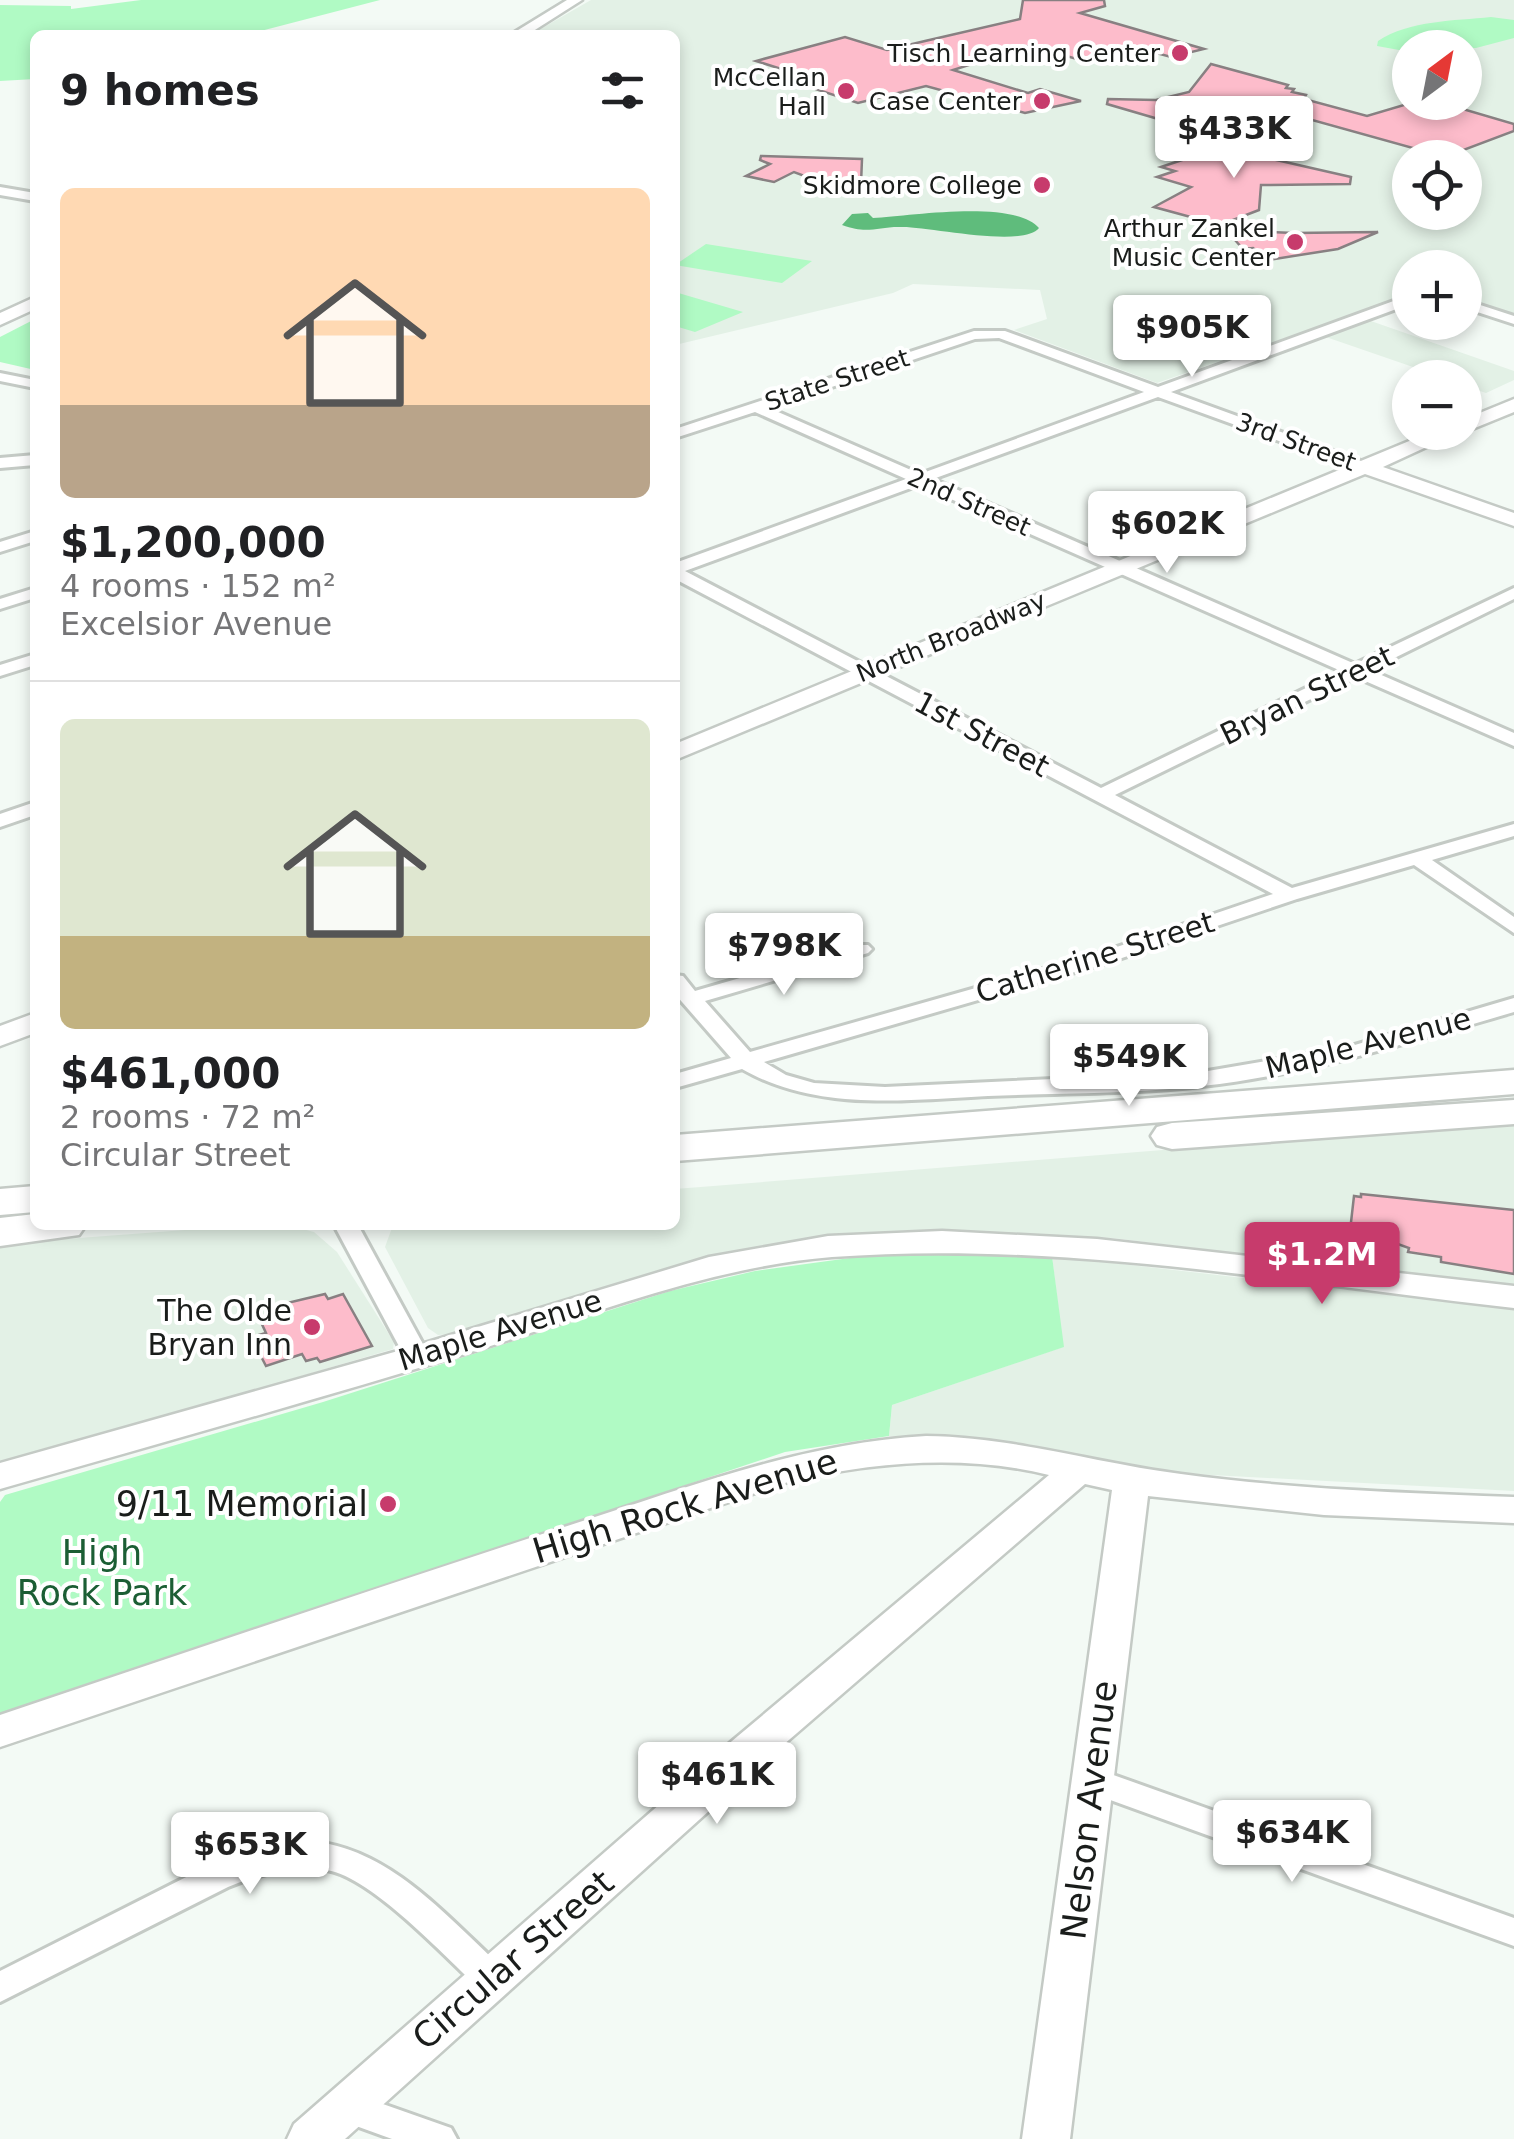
<!DOCTYPE html>
<meta charset="utf-8">
<style>
body{margin:0;font-family:"DejaVu Sans",sans-serif;background:#f6f6f6;color:#202124;height:100vh;display:flex;flex-direction:column;font-size:38px;white-space:nowrap}
*{box-sizing:border-box;margin:0}
p{font-size:32px;color:#757577}
.icon{flex:none;width:55px;height:55px;fill:none;stroke:currentColor;stroke-width:2;stroke-linecap:round;stroke-linejoin:round}
.map{position:relative;flex:1;overflow:hidden}
.sheet{position:absolute;left:30px;top:30px;width:650px;height:1200px;display:flex;flex-direction:column;background:#fff;border-radius:15px;box-shadow:0 5px 15px #0003}
.sheet>*{flex:none}
.needle{width:65px;rotate:32deg}
.tools{position:absolute;left:1392px;top:30px;display:grid;gap:20px}
.tools a{display:grid;place-items:center;width:90px;height:90px;border-radius:50%;background:#fff;box-shadow:0 5px 15px #0003;font-size:50px}
.price{position:absolute;translate:-50% -85px;padding:0 22px;border-radius:10px;background:#fff;color:#222;font-size:32px;line-height:65px;filter:drop-shadow(0 2px 5px #0008)}
.price::after{content:'';position:absolute;left:50%;top:60px;width:30px;height:22px;margin-left:-15px;background:inherit;clip-path:polygon(0 0,100% 0,50% 100%)}
.price.selected{background:#c73b6c;color:#fff}
ul{padding:0;list-style:none}
li{display:grid;align-content:center;gap:20px;height:530px;padding:0 30px}
li+li{border-top:2px solid #e0e0e0}
li span{display:grid;place-items:center;height:310px;border-radius:15px;color:#555}
li>.icon{margin-inline-start:auto}
span .icon{width:180px;height:180px;fill:#fffc;stroke-width:1}
li b{font-size:42px}
h2{display:flex;justify-content:space-between;align-items:center;height:120px;padding:0 30px;font-size:42px}
.map>svg:first-child{display:block}
.built{fill:#e3f1e6;fill-rule:evenodd}
.green{fill:#b0fac4}
.water{fill:#5fbc7c}
.building{fill:#fdbccb;stroke:#888082;stroke-width:2.5}
.lines{fill:none;stroke-linecap:round;stroke-linejoin:round}
.street-casing{stroke:#c4cac5;stroke-width:6}
.secondary-casing{stroke:#c4cac5;stroke-width:5}
.highway-casing{stroke:#c4cac5;stroke-width:5}
.street{fill:#fff;fill-rule:evenodd}
.secondary{fill:#fff;fill-rule:evenodd}
.highway{fill:#fff;fill-rule:evenodd}
.poi-dot{fill:#c73b6c;stroke:#fff;stroke-width:4}
.labels{text-anchor:middle;dominant-baseline:central;stroke-width:8;stroke-linejoin:round;paint-order:stroke}
.far-poi-label{font-size:25px;fill:#1a1d1b;stroke:#fff;text-anchor:end}
.far-street-label{font-size:25px;fill:#1a1d1b;stroke:#fff}
.street-label{font-size:30px;fill:#1a1d1b;stroke:#fff}
.poi-label{font-size:30px;fill:#1a1d1b;stroke:#fff;text-anchor:end}
.near-poi-label{font-size:35px;fill:#1a1d1b;stroke:#fff;text-anchor:end}
.near-street-label{font-size:35px;fill:#1a1d1b;stroke:#fff}
.near-park-label{font-size:35px;fill:#1b5e34;stroke:#fff}
</style>
<div class="map">
<svg width="1514" height="2139" viewBox="0 0 1514 2139">
<rect width="100%" height="100%" fill="#f3faf5"/>
<!-- built -->
<g class="built">
<path d="M591,0H1514V314L1465,298V268H1410V295L1157,383L1014,330L1047,319L1040,290L913,284L893,293L675,345V35H530ZM1410,48H1465V102H1410ZM1410,158H1465V212H1410Z"/>
<polygon points="1368,320 1514,371 1514,380 1486,393 1465,386 1465,378 1442,377 1323,336"/>
<polygon points="1514,1122 1514,1287 1112,1238 935,1231 804,1241 720,1255 643,1275 454,1334 438,1335 428,1328 385,1247 393,1225 675,1225 675,1189"/>
<polygon points="251,1225 287,1225 314,1232 337,1252 394,1342 393,1349 0,1465 0,1244"/>
<polygon points="1052,1256 1514,1309 1514,1491 1193,1474 1183,1478 1035,1448 950,1437 889,1436 892,1405 1063,1347"/>
</g>
<!-- green -->
<g class="green">
<polygon points="141,0 380,0 245,35 35,35 35,79 0,81 0,5 71,6 71,9"/>
<path d="M1491,17L1514,20V38L1476,48H1410V52L1377,46L1378,41C1410,20 1454,21 1491,17Z"/>
<polygon points="706,244 812,261 782,283 675,265"/>
<polygon points="675,292 743,312 695,332 675,326"/>
<polygon points="35,319 35,370 0,362 0,337"/>
<polygon points="954,1253 1052,1256 1064,1347 892,1405 889,1436 785,1452 0,1714 0,1502 5,1495 323,1402 670,1291 755,1271 857,1257"/>
</g>
<!-- water -->
<path class="water" d="M868,213L873,218C910,216 1014,199 1039,228C1023,248 930,227 903,227C877,226 869,235 842,225L852,214Z"/>
<!-- building -->
<g class="building">
<polygon points="1023,0 1104,0 1105,6 1080,13 1204,49 1171,57 1138,48 1087,62 1032,46 1014,47 1010,52 953,70 1028,93 1040,89 1081,101 1025,113 926,86 858,103 797,83 813,79 756,61 845,37 887,50 925,41 1020,19"/>
<polygon points="1211,64 1288,85 1286,88 1294,89 1292,92 1306,95 1304,99 1367,116 1414,102 1439,102 1514,124 1514,131 1445,157 1280,111 1206,133 1107,104 1108,99 1156,100 1189,92"/>
<polygon points="1234,141 1283,156 1272,159 1351,177 1350,184 1261,185 1259,210 1220,225 1154,207 1191,187 1157,177 1175,171 1161,167 1182,160 1175,158"/>
<polygon points="761,156 862,159 861,184 851,180 826,184 794,172 774,182 746,176 770,164 760,160"/>
<polygon points="1226,230 1294,233 1378,232 1338,249 1268,260 1253,248 1243,249"/>
<polygon points="1361,1194 1514,1210 1514,1274 1441,1262 1441,1257 1408,1252 1409,1248 1395,1243 1359,1236 1360,1233 1350,1231 1354,1196 1361,1197"/>
<polygon points="325,1294 328,1299 343,1294 372,1346 320,1362 317,1358 306,1361 302,1354 266,1366 251,1337 266,1333 260,1320 270,1317 266,1308"/>
</g>
<g class="lines">
<!-- street casing -->
<g class="street-casing">
<g id="street">
<polygon points="0,187 35,193 35,201 0,195"/>
<path d="M1410,295V304L1171,392L1372,465V471H1362L1158,397L933,479L1355,664L1514,588V599L1370,670L1514,733V746L1356,677L1115,795L1292,888L1514,824V836L1432,860L1514,917V933L1414,865L1297,899L1113,961L764,1062L786,1075L814,1083L885,1087L1202,1072L1348,1047L1514,998V1012C1411,1042 1309,1074 1202,1086C1132,1094 1059,1093 988,1096C905,1100 817,1112 742,1069L675,1088V1074L731,1058L675,994V975L683,976L695,991L854,945H868L872,949L868,953L705,1001L750,1052L1099,953L1273,894L675,579V563L906,479L755,412L675,438V429L974,331H1005L1158,387ZM999,338L1144,392L920,474L769,408L975,339ZM919,485L1341,671L1101,788L685,571Z"/>
<polygon points="1465,300 1514,316 1514,324 1465,308"/>
<polygon points="0,373 35,380 35,388 0,381"/>
<polygon points="35,455 35,465 0,468 0,458"/>
<polygon points="35,531 35,541 0,552 0,542"/>
<polygon points="35,588 35,598 0,609 0,599"/>
<polygon points="35,654 35,665 0,676 0,665"/>
<polygon points="35,802 35,815 0,827 0,814"/>
<polygon points="334,1225 358,1225 430,1357 426,1363 408,1363"/>
<polygon points="1091,1767 1514,1918 1514,1946 1080,1789 1076,1780 1080,1771"/>
<path d="M316,1842C393,1851 450,1920 504,1969L509,1979L504,1989L492,1994L480,1989C445,1957 373,1878 327,1870C294,1864 259,1874 228,1887L0,2002V1971L206,1867L272,1845Z"/>
<polygon points="346,2091 451,2128 457,2139 392,2139 334,2118 329,2107 334,2096"/>
</g>
</g>
<!-- secondary casing -->
<g class="secondary-casing">
<g id="secondary">
<polygon points="567,0 582,0 527,35 510,35"/>
<polygon points="35,297 35,309 0,325 0,313"/>
<polygon points="1514,399 1514,412 1465,432 1465,419"/>
<polygon points="1431,432 1459,432 1383,467 1514,513 1514,526 1365,474 675,760 675,744"/>
<polygon points="35,1013 35,1033 0,1046 0,1026"/>
<path d="M942,1231L1097,1239L1514,1286V1308C1291,1283 1057,1240 832,1257C709,1267 588,1316 471,1352C315,1400 157,1444 0,1489V1463L405,1349L709,1257L828,1236Z"/>
<path d="M926,1436C1014,1437 1095,1463 1181,1474C1291,1489 1403,1493 1514,1497V1523L1324,1515L1148,1496L1070,2139H1022L1112,1490L1085,1484L760,1765L345,2139H287L294,2124L732,1741L1049,1475C964,1454 878,1462 794,1480L0,1747V1715C187,1652 373,1589 561,1528C681,1490 799,1443 926,1436Z"/>
</g>
</g>
<!-- highway casing -->
<g class="highway-casing">
<g id="highway">
<polygon points="1514,1070 1514,1094 675,1161 675,1135"/>
<polygon points="1514,1100 1514,1124 1172,1149 1157,1145 1151,1136 1157,1127 1172,1123"/>
<polygon points="35,1186 35,1212 0,1215 0,1189"/>
<polygon points="35,1214 35,1225 86,1225 79,1235 0,1246 0,1218"/>
</g>
</g>
<!-- street -->
<use href="#street" class="street"/>
<!-- secondary -->
<use href="#secondary" class="secondary"/>
<!-- highway -->
<use href="#highway" class="highway"/>
</g>
<!-- markers -->
<g class="poi-dot">
<circle cx="1180" cy="53" r="10"/>
<circle cx="846" cy="91" r="10"/>
<circle cx="1042" cy="101" r="10"/>
<circle cx="1042" cy="185" r="10"/>
<circle cx="1295" cy="242" r="10"/>
<circle cx="312" cy="1327" r="10"/>
<circle cx="388" cy="1504" r="10"/>
</g>
<g class="labels">
<!-- far-poi labels -->
<g class="far-poi-label">
<text x="1160" y="53">Tisch Learning Center</text>
<text x="826" y="77">McCellan<tspan x="826" dy="29">Hall</tspan></text>
<text x="1022" y="101">Case Center</text>
<text x="1022" y="185">Skidmore College</text>
<text x="1275" y="228">Arthur Zankel<tspan x="1275" dy="29">Music Center</tspan></text>
</g>
<!-- far-street labels -->
<g class="far-street-label">
<text transform="translate(837 380) rotate(-18)">State Street</text>
<text transform="translate(1296 442) rotate(20)">3rd Street</text>
<text transform="translate(969 502) rotate(24)">2nd Street</text>
<text transform="translate(951 637) rotate(-22)">North Broadway</text>
</g>
<!-- street labels -->
<g class="street-label">
<text transform="translate(1307 695) rotate(-26)">Bryan Street</text>
<text transform="translate(982 734) rotate(28)">1st Street</text>
<text transform="translate(1095 957) rotate(-17)">Catherine Street</text>
<text transform="translate(1368 1043) rotate(-14)">Maple Avenue</text>
<text transform="translate(500 1330) rotate(-17)">Maple Avenue</text>
</g>
<!-- poi labels -->
<g class="poi-label">
<text x="292" y="1310">The Olde<tspan x="292" dy="34">Bryan Inn</tspan></text>
</g>
<!-- near-poi labels -->
<g class="near-poi-label">
<text x="368" y="1504">9/11 Memorial</text>
</g>
<!-- near-street labels -->
<g class="near-street-label">
<text transform="translate(685 1506) rotate(-17)">High Rock Avenue</text>
<text transform="translate(1089 1810) rotate(-83)">Nelson Avenue</text>
<text transform="translate(513 1960) rotate(-41)">Circular Street</text>
</g>
<!-- near-park labels -->
<g class="near-park-label">
<text x="102" y="1553">High<tspan x="102" dy="40">Rock Park</tspan></text>
</g>
</g>
</svg>
<div class="tools">
<a><svg class="needle" viewBox="-14 -14 28 28"><path d="M0-13l5 13h-10z" fill="#e53935"/><path d="M0 13l5-13h-10z" fill="#757577"/></svg></a>
<a><svg class="icon" aria-label="locate" viewBox="0 0 24 24"><circle cx="12" cy="12" r="6"/><path d="M12 2v4M12 18v4M2 12h4M18 12h4"/></svg></a>
<a>+</a>
<a>−</a>
</div>
<b class="price" style="left:1234px;top:181px">$433K</b>
<b class="price" style="left:1192px;top:380px">$905K</b>
<b class="price" style="left:1167px;top:576px">$602K</b>
<b class="price" style="left:784px;top:998px">$798K</b>
<b class="price" style="left:1129px;top:1109px">$549K</b>
<b class="price selected" style="left:1322px;top:1307px">$1.2M</b>
<b class="price" style="left:717px;top:1827px">$461K</b>
<b class="price" style="left:1292px;top:1885px">$634K</b>
<b class="price" style="left:250px;top:1897px">$653K</b>
<section class="sheet">
<h2>9 homes<svg class="icon" aria-label="filters" viewBox="0 0 24 24"><path d="M4 7h16M4 17h16"/><circle cx="9" cy="7" r="2"/><circle cx="15" cy="17" r="2"/></svg></h2>
<ul>
<li><span style="background:linear-gradient(#ffd9b3 70%,#b9a48a 0)"><svg class="icon" aria-label="home" viewBox="0 0 24 24"><path d="M3 11l9-7 9 7M6 9v11h12V9"/></svg></span><div><b>$1,200,000</b><p>4 rooms · 152 m²</p><p>Excelsior Avenue</p></div></li>
<li><span style="background:linear-gradient(#dfe7d0 70%,#c2b280 0)"><svg class="icon" aria-label="home" viewBox="0 0 24 24"><path d="M3 11l9-7 9 7M6 9v11h12V9"/></svg></span><div><b>$461,000</b><p>2 rooms · 72 m²</p><p>Circular Street</p></div></li>
</ul>
</section>
</div>
